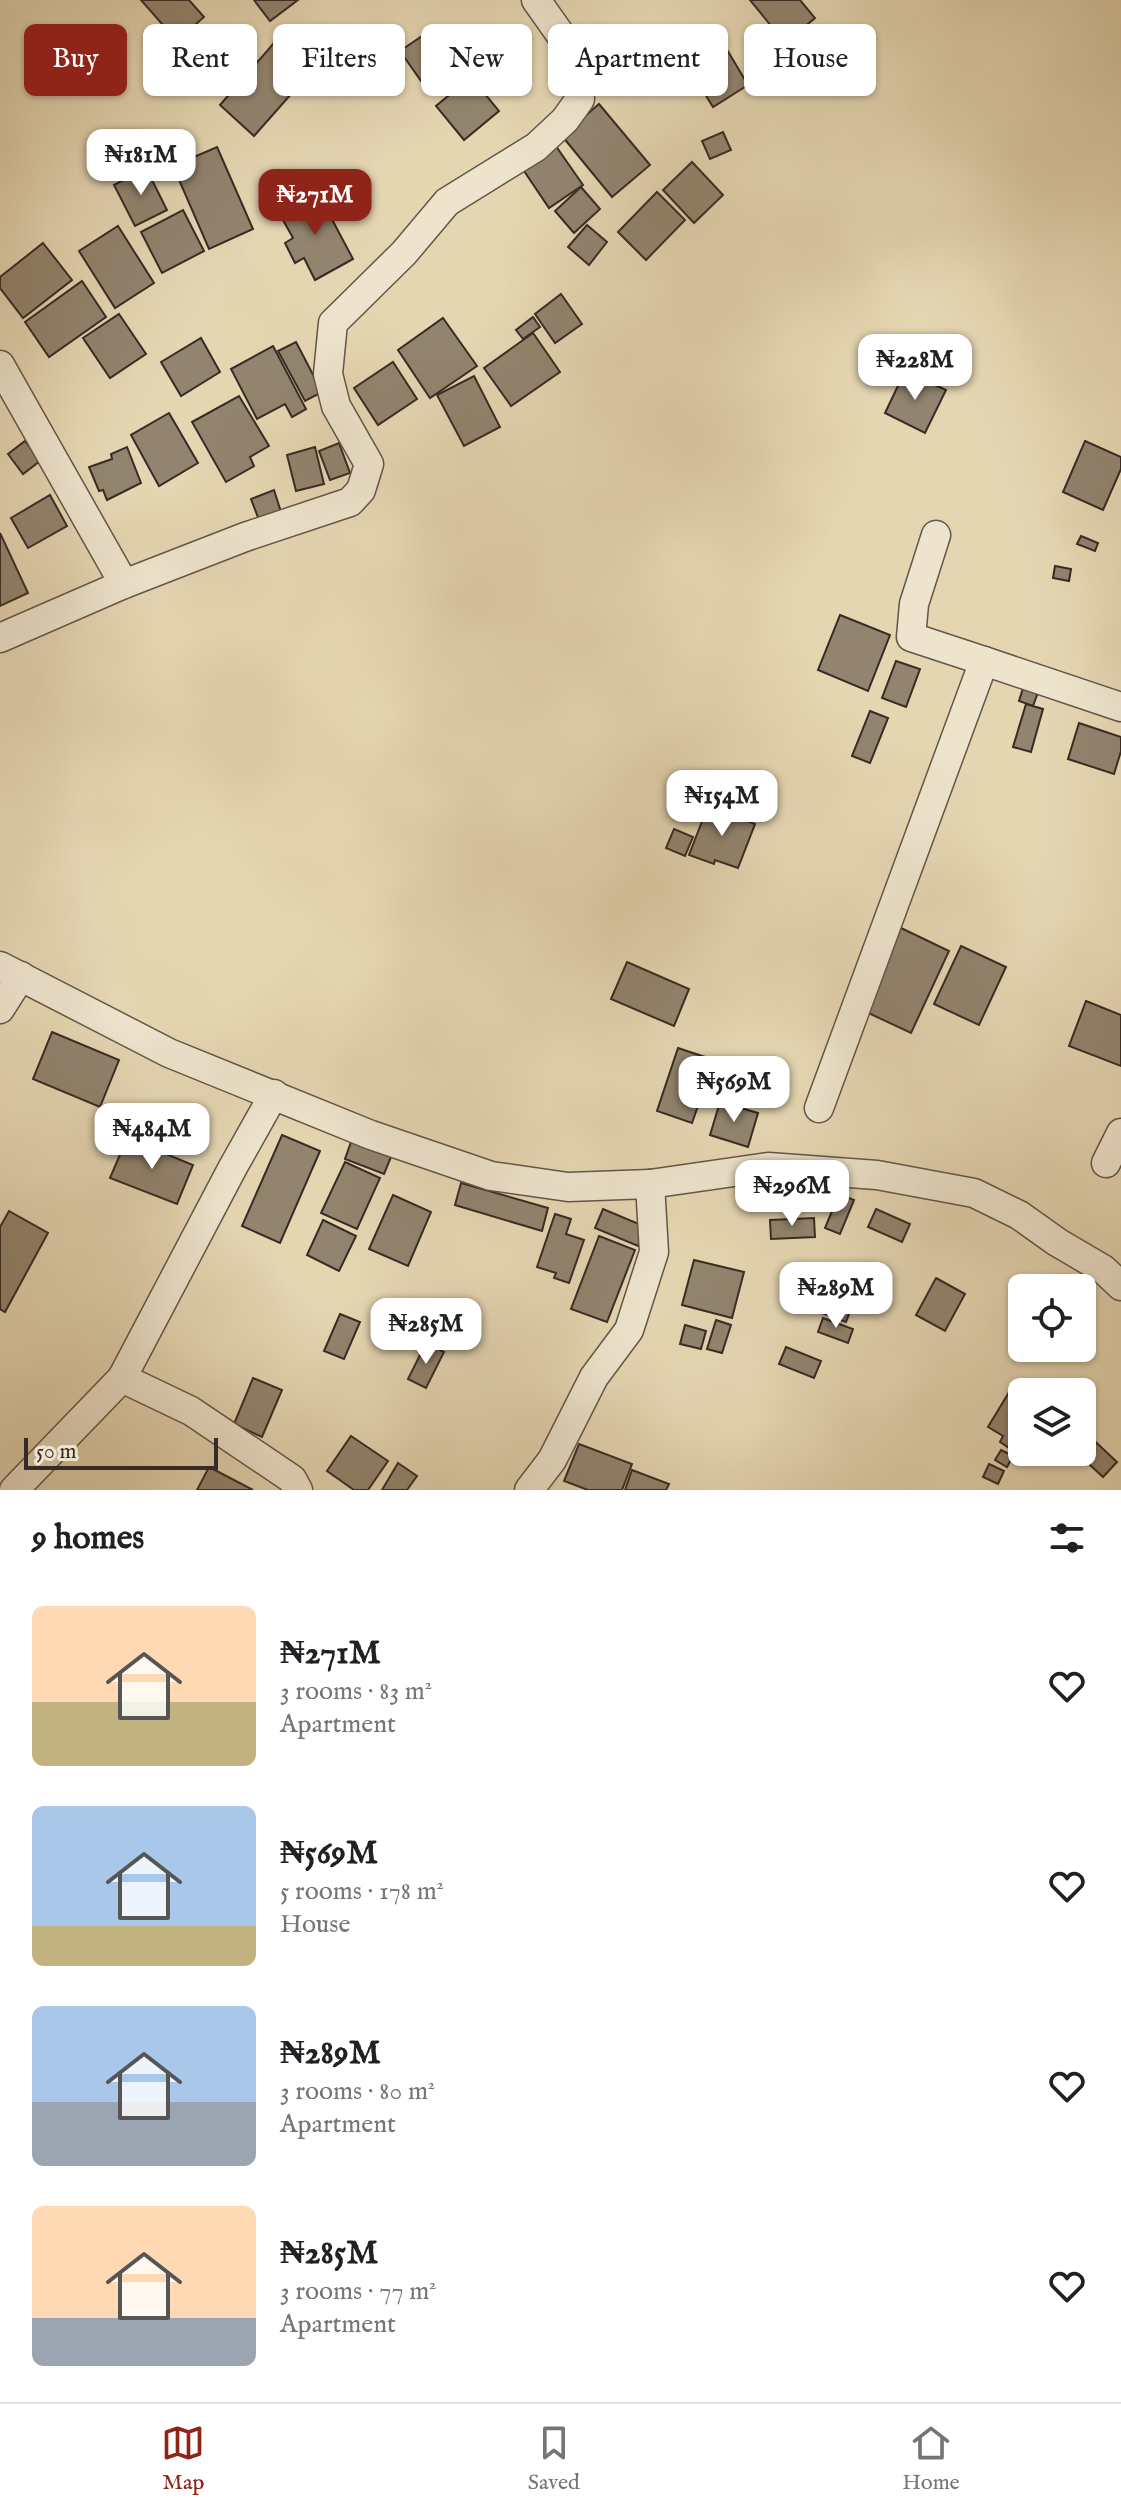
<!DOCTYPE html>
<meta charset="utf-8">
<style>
body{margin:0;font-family:"IM FELL English",serif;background:#f2f2f2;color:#202124;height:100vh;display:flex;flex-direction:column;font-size:30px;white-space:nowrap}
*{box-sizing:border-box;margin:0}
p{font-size:26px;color:#757577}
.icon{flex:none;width:44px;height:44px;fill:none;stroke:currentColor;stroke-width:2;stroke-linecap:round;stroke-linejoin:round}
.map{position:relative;height:1490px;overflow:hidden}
.panel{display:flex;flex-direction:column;background:#fff;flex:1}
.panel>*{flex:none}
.guide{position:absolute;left:24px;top:24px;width:1074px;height:72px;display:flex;gap:16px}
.controls{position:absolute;left:1008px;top:1274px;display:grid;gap:16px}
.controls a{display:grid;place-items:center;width:88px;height:88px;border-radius:12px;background:#fff;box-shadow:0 2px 6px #0004;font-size:40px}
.scale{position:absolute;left:24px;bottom:20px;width:194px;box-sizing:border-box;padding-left:8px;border:4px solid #382b25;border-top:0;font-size:22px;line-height:28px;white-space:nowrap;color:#382b25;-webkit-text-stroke:6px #eee4cd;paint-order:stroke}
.price{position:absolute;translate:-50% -68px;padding:0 18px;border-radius:16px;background:#fff;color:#222;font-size:26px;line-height:52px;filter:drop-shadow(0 2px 4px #0008)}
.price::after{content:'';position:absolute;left:50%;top:48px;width:24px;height:18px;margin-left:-12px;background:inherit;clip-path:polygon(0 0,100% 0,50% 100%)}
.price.current{background:#8f2418;color:#fff}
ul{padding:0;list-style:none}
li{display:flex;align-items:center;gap:24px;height:200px;padding:0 32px}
li span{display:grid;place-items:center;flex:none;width:224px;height:160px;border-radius:12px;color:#555}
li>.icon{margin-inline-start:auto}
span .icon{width:96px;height:96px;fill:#fffc;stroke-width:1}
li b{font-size:34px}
h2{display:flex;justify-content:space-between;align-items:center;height:96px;padding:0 32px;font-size:34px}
.chip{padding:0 28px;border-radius:12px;background:#fff;box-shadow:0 2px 6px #0004;font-size:28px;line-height:72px}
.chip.current{background:#8f2418;color:#fff}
.dock{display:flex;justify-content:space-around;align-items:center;height:112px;border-top:2px solid #e0e0e0;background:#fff;font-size:22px;color:#757577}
.dock a{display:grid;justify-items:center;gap:4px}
.dock .current{color:#8f2418}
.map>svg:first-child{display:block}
.building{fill:#92846e;stroke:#382b25;stroke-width:2}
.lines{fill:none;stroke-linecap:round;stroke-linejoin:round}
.minor-casing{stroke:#635648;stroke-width:31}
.minor{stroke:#eee4cd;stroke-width:28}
</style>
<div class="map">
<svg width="1121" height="1490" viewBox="0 0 1121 1490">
<rect width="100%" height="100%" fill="#e5d6b2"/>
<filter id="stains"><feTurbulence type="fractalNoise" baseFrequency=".0025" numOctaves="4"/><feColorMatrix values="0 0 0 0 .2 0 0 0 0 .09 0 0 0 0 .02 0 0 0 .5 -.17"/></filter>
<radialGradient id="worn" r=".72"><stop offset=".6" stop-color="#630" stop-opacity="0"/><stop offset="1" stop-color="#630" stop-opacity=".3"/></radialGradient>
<!-- building -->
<g class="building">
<polygon points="141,0 189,0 204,17 177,41"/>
<polygon points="254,0 298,0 270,21"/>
<polygon points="750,0 800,0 815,18 785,43"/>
<polygon points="437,26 462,63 426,88 400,51"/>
<polygon points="717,33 748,85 713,107 681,55"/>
<polygon points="280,36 315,67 254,136 220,105"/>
<polygon points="471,77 499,111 464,140 436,106"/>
<polygon points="599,104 650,165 612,197 562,136"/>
<polygon points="723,132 731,150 710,159 702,141"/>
<polygon points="551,139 583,185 549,208 518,162"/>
<polygon points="217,147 253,229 209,249 173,166"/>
<polygon points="692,162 723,195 694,223 663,190"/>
<polygon points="146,168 167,210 135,226 114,185"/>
<polygon points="581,187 600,209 574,233 555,211"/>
<polygon points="657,192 685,220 646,260 618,232"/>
<polygon points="318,193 353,259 315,280 304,258 295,263 285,243 293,238 279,213"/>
<polygon points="183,210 204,251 162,273 141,232"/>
<polygon points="587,225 607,242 589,265 568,247"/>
<polygon points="118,226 154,283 115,308 79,251"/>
<polygon points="43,243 72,280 23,318 0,288 0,277"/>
<polygon points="82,281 106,317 49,357 25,322"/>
<polygon points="561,294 582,324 555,343 535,314"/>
<polygon points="119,314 146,354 110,378 83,338"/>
<polygon points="533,317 540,327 523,339 516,330"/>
<polygon points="443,318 477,366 430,398 398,350"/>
<polygon points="533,333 560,372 511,406 484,368"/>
<polygon points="201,338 220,372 181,396 161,362"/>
<polygon points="296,342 322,392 305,401 278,351"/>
<polygon points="273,346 306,409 292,417 285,404 257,419 231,369"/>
<polygon points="393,362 417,399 378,425 354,388"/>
<polygon points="905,371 946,390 925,433 885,413"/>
<polygon points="474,376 500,427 464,446 437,395"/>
<polygon points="239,396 269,446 250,457 254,466 226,482 192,422"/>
<polygon points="169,413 198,463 159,486 131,435"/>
<polygon points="25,441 40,461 23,474 8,454"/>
<polygon points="1085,441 1121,457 1121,469 1103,510 1063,492"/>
<polygon points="339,443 350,473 330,480 319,451"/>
<polygon points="127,447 141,483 107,500 103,490 99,491 89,467 112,459 111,454"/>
<polygon points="315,447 324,484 296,491 287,455"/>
<polygon points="274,490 281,512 259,520 251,499"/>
<polygon points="50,495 67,526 28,548 11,518"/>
<polygon points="0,533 28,593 0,606"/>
<polygon points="1081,536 1098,543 1095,551 1077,544"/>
<polygon points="1055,566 1071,569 1069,581 1053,578"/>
<polygon points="840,615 890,635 868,691 818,670"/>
<polygon points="896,661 920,669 906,707 882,698"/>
<polygon points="1026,679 1041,684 1033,706 1019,701"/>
<polygon points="1026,704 1043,709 1031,752 1013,747"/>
<polygon points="870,711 888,718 870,763 852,756"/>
<polygon points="1079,723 1121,737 1121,751 1114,774 1068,759"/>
<polygon points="708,806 755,824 738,868 715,860 714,864 689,855"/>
<polygon points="674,829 693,837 685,856 666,848"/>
<polygon points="901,928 949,951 911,1033 862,1010"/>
<polygon points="961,946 1006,967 979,1025 934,1004"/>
<polygon points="627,962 689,989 674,1026 611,999"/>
<polygon points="1086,1001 1121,1015 1121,1066 1069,1046"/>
<polygon points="52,1032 119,1060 100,1107 33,1079"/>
<polygon points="678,1048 714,1060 692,1123 657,1111"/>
<polygon points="720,1102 758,1113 748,1147 710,1135"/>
<polygon points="282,1135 320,1151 280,1243 242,1226"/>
<polygon points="127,1138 193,1165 177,1204 110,1178"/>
<polygon points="351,1142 391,1157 384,1174 345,1159"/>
<polygon points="345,1162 380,1178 357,1229 321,1213"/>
<polygon points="461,1183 548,1208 542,1231 455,1205"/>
<polygon points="839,1194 854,1200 840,1234 825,1228"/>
<polygon points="393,1195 431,1212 408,1266 369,1249"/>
<polygon points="603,1209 646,1227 638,1246 595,1228"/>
<polygon points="876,1209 910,1224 902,1242 868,1227"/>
<polygon points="9,1211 48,1233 5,1312 0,1309 0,1227"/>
<polygon points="555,1214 571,1219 566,1234 584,1240 569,1283 554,1278 556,1273 537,1267"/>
<polygon points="814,1218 815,1237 771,1239 770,1220"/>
<polygon points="323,1220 356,1236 339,1271 307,1255"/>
<polygon points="599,1236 635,1250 607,1322 571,1309"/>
<polygon points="694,1260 744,1272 732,1318 682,1305"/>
<polygon points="936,1278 965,1294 945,1331 916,1315"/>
<polygon points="825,1297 852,1306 846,1322 819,1312"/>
<polygon points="340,1314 360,1322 344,1359 324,1351"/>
<polygon points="823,1318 853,1329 848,1343 818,1332"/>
<polygon points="716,1320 731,1325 722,1353 707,1349"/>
<polygon points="685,1325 706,1331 701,1349 680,1344"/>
<polygon points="426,1343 444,1352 426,1388 408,1379"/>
<polygon points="786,1347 821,1361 814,1378 779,1364"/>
<polygon points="253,1378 282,1390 262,1437 234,1424"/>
<polygon points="1011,1389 1022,1396 1022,1447 1019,1446 1015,1452 1000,1442 1003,1436 988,1427"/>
<polygon points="1085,1432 1117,1462 1103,1477 1076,1452 1082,1452 1082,1435"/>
<polygon points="351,1436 388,1461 368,1490 354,1490 327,1471"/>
<polygon points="579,1444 632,1464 622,1490 588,1490 564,1481"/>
<polygon points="1001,1450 1013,1456 1007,1467 995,1460"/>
<polygon points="398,1463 417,1476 407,1490 382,1490"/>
<polygon points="989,1464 1004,1471 998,1484 983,1477"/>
<polygon points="209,1467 253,1490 197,1490"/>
<polygon points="632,1470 669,1484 666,1490 625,1490"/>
</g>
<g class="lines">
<!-- minor casing -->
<g class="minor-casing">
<g id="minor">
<polyline points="0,365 124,584"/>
<polyline points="936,535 914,604 911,637 984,661"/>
<polyline points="0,638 124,584 245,537 350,502 361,490 369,464 336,406 328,374 333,323 404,253 447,202 536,147 565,120 580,99 577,58 536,0"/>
<polyline points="0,966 169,1053 371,1135 491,1176 568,1187 650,1184 768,1167 877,1175 974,1193 1019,1215 1057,1242 1103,1269 1121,1286"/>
<polyline points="0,1009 21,976"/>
<polyline points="819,1108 984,661 1121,707"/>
<polyline points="1106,1163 1121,1133"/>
<polyline points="122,1378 191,1411 292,1479 298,1490"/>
<polyline points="14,1490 122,1378 233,1167 274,1094"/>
<polyline points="529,1490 552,1460 594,1377 629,1330 654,1252 650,1184"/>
</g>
</g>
<!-- minor -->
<use href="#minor" class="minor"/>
</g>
<rect width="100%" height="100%" filter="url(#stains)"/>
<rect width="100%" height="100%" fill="url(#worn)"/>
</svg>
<div class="controls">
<a><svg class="icon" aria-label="locate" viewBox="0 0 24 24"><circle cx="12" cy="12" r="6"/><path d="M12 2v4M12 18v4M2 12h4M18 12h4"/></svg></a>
<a><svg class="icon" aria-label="layers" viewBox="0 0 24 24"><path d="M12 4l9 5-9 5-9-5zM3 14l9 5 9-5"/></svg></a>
</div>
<div class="scale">50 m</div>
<b class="price" style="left:141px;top:197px">₦181M</b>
<b class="price current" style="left:315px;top:237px">₦271M</b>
<b class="price" style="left:915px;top:402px">₦228M</b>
<b class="price" style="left:722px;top:838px">₦154M</b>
<b class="price" style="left:734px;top:1124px">₦569M</b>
<b class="price" style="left:152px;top:1171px">₦484M</b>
<b class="price" style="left:792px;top:1228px">₦296M</b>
<b class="price" style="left:836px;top:1330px">₦289M</b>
<b class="price" style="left:426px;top:1366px">₦285M</b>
<div class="guide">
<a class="chip current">Buy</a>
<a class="chip">Rent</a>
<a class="chip">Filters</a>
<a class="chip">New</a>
<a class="chip">Apartment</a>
<a class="chip">House</a>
</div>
</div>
<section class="panel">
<h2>9 homes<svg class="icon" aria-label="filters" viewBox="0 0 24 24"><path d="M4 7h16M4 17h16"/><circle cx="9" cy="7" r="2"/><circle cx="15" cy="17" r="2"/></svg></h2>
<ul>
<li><span style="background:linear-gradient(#ffd9b3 60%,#c2b280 0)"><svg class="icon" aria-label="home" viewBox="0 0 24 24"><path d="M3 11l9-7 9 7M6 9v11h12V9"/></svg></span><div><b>₦271M</b><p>3 rooms · 83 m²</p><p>Apartment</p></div><svg class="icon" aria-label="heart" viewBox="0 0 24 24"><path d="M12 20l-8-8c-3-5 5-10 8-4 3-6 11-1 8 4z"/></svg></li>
<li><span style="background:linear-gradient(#a9c7e8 75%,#c2b280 0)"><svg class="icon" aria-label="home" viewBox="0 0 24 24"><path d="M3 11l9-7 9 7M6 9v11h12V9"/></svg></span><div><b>₦569M</b><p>5 rooms · 178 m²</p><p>House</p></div><svg class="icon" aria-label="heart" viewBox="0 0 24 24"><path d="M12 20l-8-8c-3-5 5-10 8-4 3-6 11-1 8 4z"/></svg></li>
<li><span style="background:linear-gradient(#a9c7e8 60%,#9aa5b1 0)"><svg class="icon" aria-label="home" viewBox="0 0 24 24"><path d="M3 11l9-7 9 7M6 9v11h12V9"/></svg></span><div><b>₦289M</b><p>3 rooms · 80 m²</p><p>Apartment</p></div><svg class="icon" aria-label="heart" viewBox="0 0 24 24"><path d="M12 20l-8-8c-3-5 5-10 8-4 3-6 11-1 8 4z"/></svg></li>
<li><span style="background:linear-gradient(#ffd9b3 70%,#9aa5b1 0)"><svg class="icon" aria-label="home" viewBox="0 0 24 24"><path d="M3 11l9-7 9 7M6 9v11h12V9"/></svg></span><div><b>₦285M</b><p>3 rooms · 77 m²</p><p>Apartment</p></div><svg class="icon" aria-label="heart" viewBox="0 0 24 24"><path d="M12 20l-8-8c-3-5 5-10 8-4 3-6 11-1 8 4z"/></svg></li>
</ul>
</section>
<nav class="dock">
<a class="current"><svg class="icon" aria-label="map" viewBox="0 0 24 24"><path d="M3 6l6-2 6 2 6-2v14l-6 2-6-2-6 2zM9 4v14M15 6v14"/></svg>Map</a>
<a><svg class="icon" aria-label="saved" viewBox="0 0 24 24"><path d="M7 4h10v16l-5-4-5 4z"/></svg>Saved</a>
<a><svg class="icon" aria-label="home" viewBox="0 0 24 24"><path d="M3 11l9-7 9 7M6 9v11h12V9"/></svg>Home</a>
</nav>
